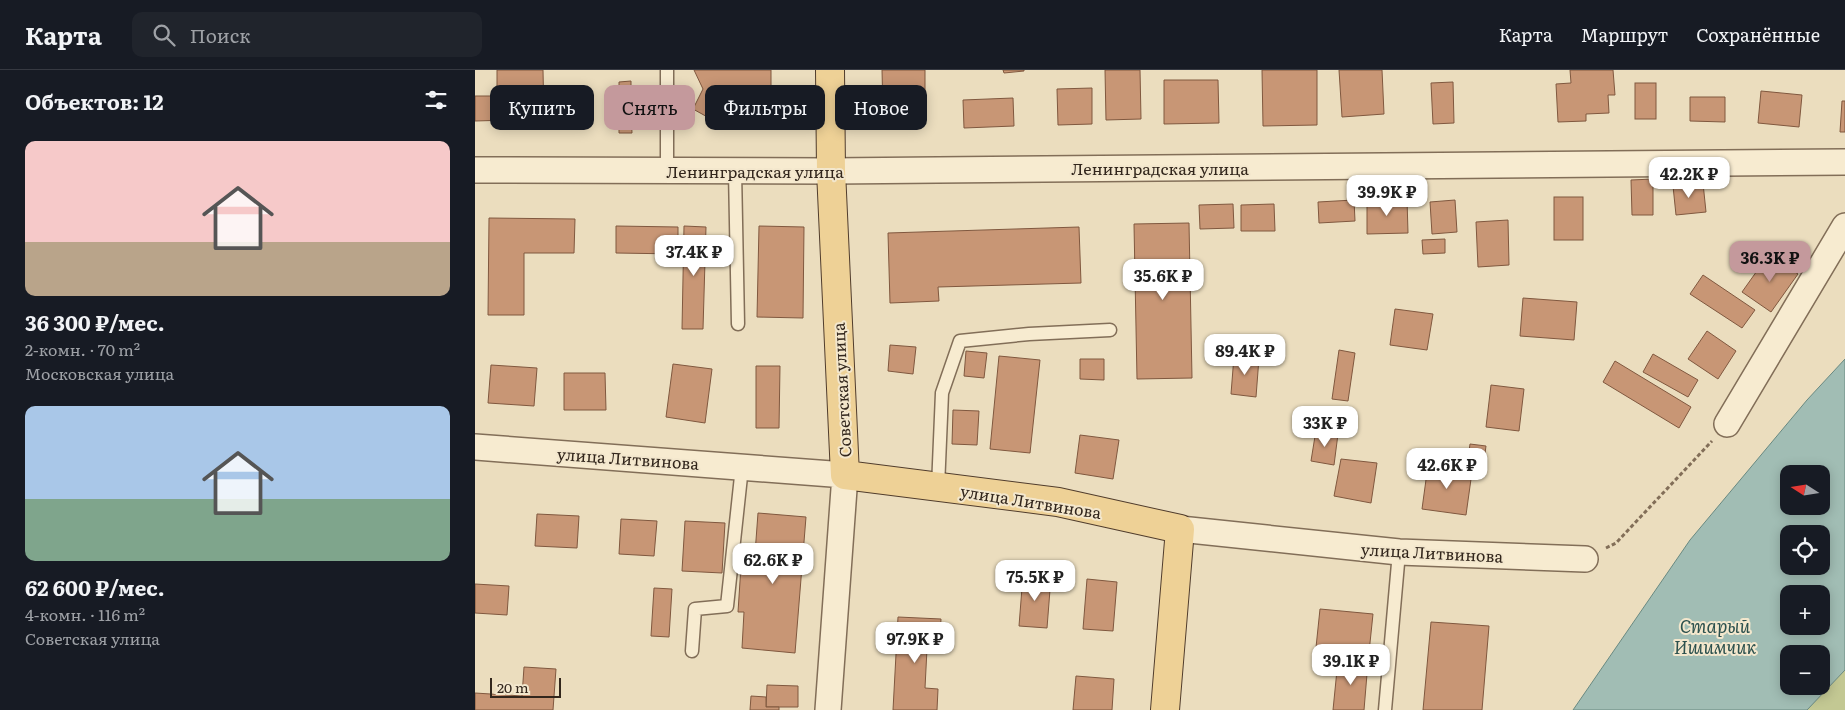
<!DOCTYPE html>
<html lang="ru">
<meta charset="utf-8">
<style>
body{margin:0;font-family:Literata,serif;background:#20242c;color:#f1f3f6;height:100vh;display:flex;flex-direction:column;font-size:19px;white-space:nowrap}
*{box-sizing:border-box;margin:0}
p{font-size:16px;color:#9ea1a6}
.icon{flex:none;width:28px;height:28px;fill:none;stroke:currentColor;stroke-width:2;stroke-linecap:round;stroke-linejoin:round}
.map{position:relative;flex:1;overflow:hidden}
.sheet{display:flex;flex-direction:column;background:#171b24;width:475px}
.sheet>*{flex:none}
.guide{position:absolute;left:15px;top:15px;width:475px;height:45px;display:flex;gap:10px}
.needle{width:32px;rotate:282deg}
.controls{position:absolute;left:1305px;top:395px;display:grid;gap:10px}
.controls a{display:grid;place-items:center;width:50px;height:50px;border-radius:10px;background:#171b24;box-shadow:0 2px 12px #0003;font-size:25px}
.scale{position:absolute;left:15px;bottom:12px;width:71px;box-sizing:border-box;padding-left:5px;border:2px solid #32261c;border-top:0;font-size:14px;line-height:18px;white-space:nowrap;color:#32261c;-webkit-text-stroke:4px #f3e7cd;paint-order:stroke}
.price{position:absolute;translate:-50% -42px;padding:0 11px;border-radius:10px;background:#fff;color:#222;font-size:16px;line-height:32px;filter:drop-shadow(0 1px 2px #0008)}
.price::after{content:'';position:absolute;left:50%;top:30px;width:15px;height:11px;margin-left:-8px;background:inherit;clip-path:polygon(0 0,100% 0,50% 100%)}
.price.current{background:#c4999c;color:#111}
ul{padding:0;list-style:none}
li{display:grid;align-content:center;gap:10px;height:265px;padding:0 25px}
li span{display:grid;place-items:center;height:155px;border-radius:10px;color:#555}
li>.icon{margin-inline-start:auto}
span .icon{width:90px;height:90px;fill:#fffc;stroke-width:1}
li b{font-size:21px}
h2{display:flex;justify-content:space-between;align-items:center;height:60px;padding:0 25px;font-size:21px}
.pill{padding:0 18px;border-radius:10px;background:#171b24;box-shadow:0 2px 12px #0003;font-size:18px;line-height:45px}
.pill.current{background:#c4999c;color:#111}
header{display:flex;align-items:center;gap:30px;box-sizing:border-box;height:70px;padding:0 25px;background:#171b24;border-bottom:1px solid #363941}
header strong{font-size:24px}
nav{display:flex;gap:28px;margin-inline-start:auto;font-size:18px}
.search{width:350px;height:45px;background:#20242c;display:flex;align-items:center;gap:12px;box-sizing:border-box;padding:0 18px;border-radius:10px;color:#9ea1a6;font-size:19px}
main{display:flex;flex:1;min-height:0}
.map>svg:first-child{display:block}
.green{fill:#c3c893}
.water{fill:#a1bdb4;stroke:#698981;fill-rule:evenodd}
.building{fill:#c89675;stroke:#80583f}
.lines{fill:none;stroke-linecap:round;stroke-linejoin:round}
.lane-casing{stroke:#826e58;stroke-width:15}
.street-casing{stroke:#826e58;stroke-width:28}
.primary-casing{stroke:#503c2c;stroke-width:30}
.path{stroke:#826e58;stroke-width:3;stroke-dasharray:4 2.5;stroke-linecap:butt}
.lane{stroke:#f7ebd0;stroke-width:12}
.street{stroke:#f7ebd0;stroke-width:25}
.primary{stroke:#eed196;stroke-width:28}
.labels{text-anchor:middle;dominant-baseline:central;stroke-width:4;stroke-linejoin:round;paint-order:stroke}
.street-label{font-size:16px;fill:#32261c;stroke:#f3e7cd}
.water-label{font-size:18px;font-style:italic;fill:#2c514e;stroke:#f3e7cd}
</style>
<header>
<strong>Карта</strong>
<div class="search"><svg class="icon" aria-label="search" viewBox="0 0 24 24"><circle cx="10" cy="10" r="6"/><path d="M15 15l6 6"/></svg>Поиск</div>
<nav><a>Карта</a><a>Маршрут</a><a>Сохранённые</a></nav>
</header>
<main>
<section class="sheet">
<h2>Объектов: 12<svg class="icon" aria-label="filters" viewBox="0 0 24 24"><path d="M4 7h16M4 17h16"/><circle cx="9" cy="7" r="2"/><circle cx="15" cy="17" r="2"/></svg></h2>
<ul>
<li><span style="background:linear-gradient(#f6c9c9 65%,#b9a48a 0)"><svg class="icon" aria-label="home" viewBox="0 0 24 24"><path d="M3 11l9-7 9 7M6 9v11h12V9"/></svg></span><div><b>36 300 ₽/мес.</b><p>2-комн. · 70 m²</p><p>Московская улица</p></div></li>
<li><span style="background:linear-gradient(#a9c7e8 60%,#7fa58c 0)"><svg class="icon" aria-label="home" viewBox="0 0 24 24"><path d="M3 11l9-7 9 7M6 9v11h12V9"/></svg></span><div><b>62 600 ₽/мес.</b><p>4-комн. · 116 m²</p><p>Советская улица</p></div></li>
</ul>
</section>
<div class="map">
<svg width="1370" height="640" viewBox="0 0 1370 640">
<rect width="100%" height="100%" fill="#ebddbe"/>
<!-- green -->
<polygon class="green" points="1370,600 1370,640 1332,640"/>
<!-- water -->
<path class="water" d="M1370,289V600L1332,640H1098L1215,470L1332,330ZM1314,404H1346V436H1314ZM1314,464H1346V496H1314ZM1314,524H1346V556H1314ZM1314,584H1346V616H1314Z"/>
<!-- building -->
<g class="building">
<polygon points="22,0 68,0 69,49 0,51 0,26 22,26"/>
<polygon points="219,0 296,0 296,38 264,38 254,59 218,39 228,19"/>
<polygon points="407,0 450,0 450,40 408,41"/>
<polygon points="528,0 549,0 549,1 529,3"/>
<polygon points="630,0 665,0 666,49 631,50"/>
<polygon points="787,0 842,0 842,55 788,56"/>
<polygon points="864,0 907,0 909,44 867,47"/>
<polygon points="1095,0 1138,0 1140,25 1133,25 1134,43 1111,44 1111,51 1083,52 1081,14 1096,13"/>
<polygon points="689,10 743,10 744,53 689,54"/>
<polygon points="156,11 156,32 144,32 144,12"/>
<polygon points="978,12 979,53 958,54 956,13"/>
<rect x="1160" y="13" width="21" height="36"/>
<polygon points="617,18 617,54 583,55 582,19"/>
<polygon points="1286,21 1327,25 1324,57 1283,53"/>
<polygon points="1215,27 1250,27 1250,52 1215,51"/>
<polygon points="538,28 539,56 489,58 488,30"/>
<polygon points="1367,31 1370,31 1370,62 1365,62"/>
<polygon points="144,42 156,42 157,63 144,63"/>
<polygon points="1178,109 1178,145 1157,145 1156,110"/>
<polygon points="1228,113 1231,142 1201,145 1198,116"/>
<rect x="1079" y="127" width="29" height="43"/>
<polygon points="932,129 933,163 892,164 892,130"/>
<polygon points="879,130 880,151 844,153 843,132"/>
<polygon points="980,130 982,162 957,164 955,132"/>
<polygon points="758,134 759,158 725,159 724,135"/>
<polygon points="799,134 800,161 766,161 766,135"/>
<polygon points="14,148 100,149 99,183 49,183 49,245 13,245"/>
<polygon points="1033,150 1034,195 1003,197 1001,152"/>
<polygon points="714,153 717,308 662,309 659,154"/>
<polygon points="141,156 203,157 203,184 141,183"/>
<polygon points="209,156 231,157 228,259 207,259"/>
<polygon points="284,156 329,157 328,248 282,247"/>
<polygon points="604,157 606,213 463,217 464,231 415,233 413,163"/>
<polygon points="970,169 970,183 948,184 947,170"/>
<polygon points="1294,184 1323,204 1296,242 1267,222"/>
<polygon points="1228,205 1280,240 1267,258 1215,224"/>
<polygon points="1048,228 1102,232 1099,270 1045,266"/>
<polygon points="920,239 958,244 952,280 915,275"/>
<polygon points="1232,261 1261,281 1243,309 1213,289"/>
<polygon points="415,275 441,277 438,304 413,301"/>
<polygon points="864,280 880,283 873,331 857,329"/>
<polygon points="491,281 512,283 509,308 489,306"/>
<polygon points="1178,284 1223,310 1213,327 1168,302"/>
<polygon points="524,286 565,290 555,383 515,379"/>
<polygon points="759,286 784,288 781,327 756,324"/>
<polygon points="605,289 629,289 629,310 605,309"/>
<polygon points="1140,291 1216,337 1204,358 1128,312"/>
<polygon points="198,294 237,299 230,353 191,347"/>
<polygon points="16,295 62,298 59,336 13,333"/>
<polygon points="281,296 305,296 304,358 281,358"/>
<polygon points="89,303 130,303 131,340 89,340"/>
<polygon points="1016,315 1049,319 1044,361 1011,357"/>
<polygon points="478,340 504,341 502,375 477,374"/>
<polygon points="841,360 863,364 859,395 836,391"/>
<polygon points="605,365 644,370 638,409 600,403"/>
<polygon points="995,374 1011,376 1008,398 992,396"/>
<polygon points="866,389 902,393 896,433 859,426"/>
<polygon points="953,395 997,402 991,445 947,439"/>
<polygon points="283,443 331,447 320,583 267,578 269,542 263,542 266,496 279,497"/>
<polygon points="62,444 104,446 102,478 60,476"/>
<polygon points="146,449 182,451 179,486 144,484"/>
<polygon points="210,451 250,453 247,503 207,501"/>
<polygon points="548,505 576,507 572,558 544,556"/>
<polygon points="612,509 642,512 638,561 608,559"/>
<polygon points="0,514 34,516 32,545 0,543"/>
<polygon points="179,518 197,519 194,567 176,566"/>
<polygon points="845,539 898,544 893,592 840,587"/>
<polygon points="423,547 466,549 464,580 452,579 450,618 463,619 462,640 418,640"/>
<polygon points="956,552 1014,556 1007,640 948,640"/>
<polygon points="863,590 893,592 889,640 858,640"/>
<polygon points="49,597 81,599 78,640 0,640 0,623 47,626"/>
<polygon points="601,606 639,609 637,640 598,640"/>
<polygon points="292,615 323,616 323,637 291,637"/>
<polygon points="276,626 291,627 291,637 304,637 304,640 275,640"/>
</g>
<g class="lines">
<!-- lane casing -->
<g class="lane-casing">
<g id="lane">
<polyline points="192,0 192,101"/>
<polyline points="260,101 263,254"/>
<polyline points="463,417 467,323 485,271 554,264 635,260"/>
<polyline points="217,581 220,539 252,536 267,397"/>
<polyline points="910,640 924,482"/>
</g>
</g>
<!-- street casing -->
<g class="street-casing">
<g id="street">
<polyline points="0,100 356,101 1370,92"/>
<polyline points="1252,354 1370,156"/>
<polyline points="0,377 370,405 353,640"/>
<polyline points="705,459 924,482 1110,489"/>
</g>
</g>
<!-- primary casing -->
<g class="primary-casing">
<polyline id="primary" points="355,0 356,101 370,405 583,432 705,459 690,640"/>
</g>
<!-- path -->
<polyline class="path" points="1131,478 1141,473 1237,371"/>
<!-- lane -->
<use href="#lane" class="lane"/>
<!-- street -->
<use href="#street" class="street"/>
<!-- primary -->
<use href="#primary" class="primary"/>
</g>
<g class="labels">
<!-- street labels -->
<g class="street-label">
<text x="685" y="98">Ленинградская улица</text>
<text x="280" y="101">Ленинградская улица</text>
<text transform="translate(366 320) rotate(-93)">Советская улица</text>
<text transform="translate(153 388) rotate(4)">улица Литвинова</text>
<text transform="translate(556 431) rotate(9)">улица Литвинова</text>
<text transform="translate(957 482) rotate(3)">улица Литвинова</text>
</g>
<!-- water labels -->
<g class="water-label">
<text x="1240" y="555">Старый<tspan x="1240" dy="21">Ишимчик</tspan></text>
</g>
</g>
</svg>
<div class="controls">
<a><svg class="needle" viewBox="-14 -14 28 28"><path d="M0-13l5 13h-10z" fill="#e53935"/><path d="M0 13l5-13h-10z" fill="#9ea1a6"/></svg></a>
<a><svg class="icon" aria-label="locate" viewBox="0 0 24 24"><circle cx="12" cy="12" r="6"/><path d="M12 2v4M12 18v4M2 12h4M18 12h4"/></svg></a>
<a>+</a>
<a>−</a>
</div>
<div class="scale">20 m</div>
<b class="price" style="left:1214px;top:129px">42.2K ₽</b>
<b class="price" style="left:912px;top:147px">39.9K ₽</b>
<b class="price" style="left:219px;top:207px">37.4K ₽</b>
<b class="price current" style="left:1295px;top:213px">36.3K ₽</b>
<b class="price" style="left:688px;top:231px">35.6K ₽</b>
<b class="price" style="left:770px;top:306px">89.4K ₽</b>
<b class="price" style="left:850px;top:378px">33K ₽</b>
<b class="price" style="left:972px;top:420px">42.6K ₽</b>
<b class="price" style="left:298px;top:515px">62.6K ₽</b>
<b class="price" style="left:560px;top:532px">75.5K ₽</b>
<b class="price" style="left:440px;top:594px">97.9K ₽</b>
<b class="price" style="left:876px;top:616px">39.1K ₽</b>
<div class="guide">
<a class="pill">Купить</a>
<a class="pill current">Снять</a>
<a class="pill">Фильтры</a>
<a class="pill">Новое</a>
</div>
</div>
</main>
